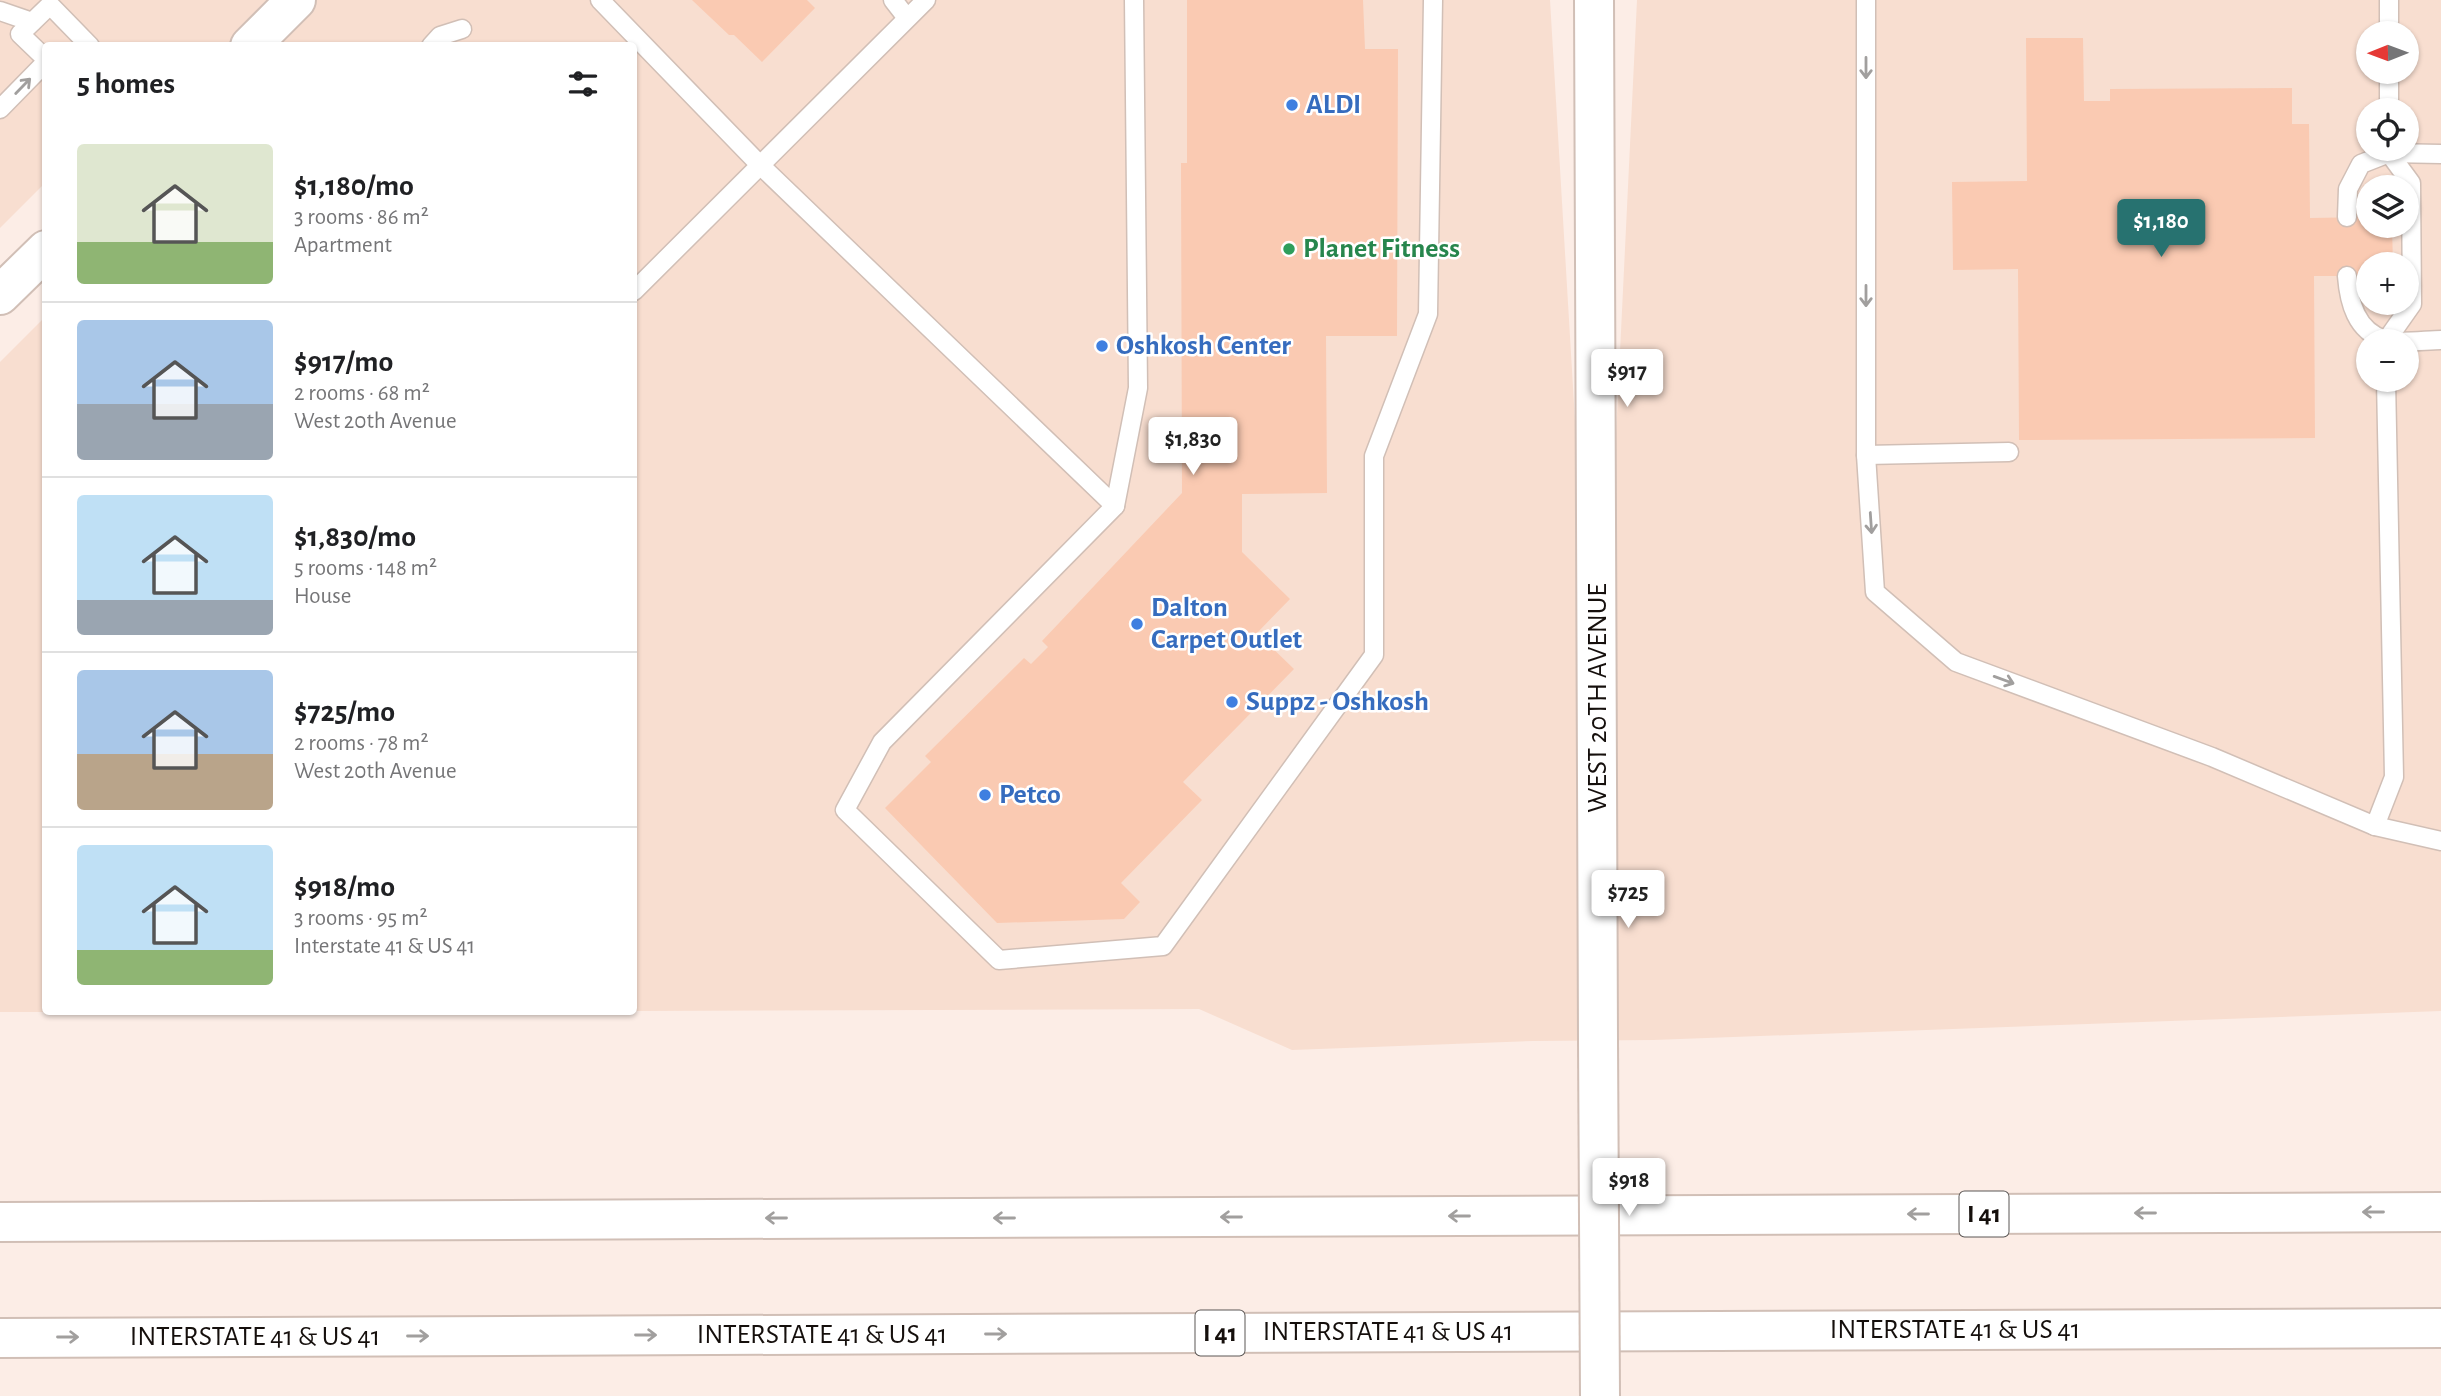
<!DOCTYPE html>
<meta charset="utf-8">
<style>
body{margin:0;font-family:"Alegreya Sans",sans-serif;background:#f2f2f2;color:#202124;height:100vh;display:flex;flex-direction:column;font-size:26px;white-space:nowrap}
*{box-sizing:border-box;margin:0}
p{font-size:23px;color:#757577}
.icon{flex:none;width:38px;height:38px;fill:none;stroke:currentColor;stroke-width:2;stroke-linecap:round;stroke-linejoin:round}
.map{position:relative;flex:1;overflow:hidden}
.sheet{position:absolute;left:42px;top:42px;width:595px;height:973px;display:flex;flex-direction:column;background:#fff;border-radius:7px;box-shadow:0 2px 5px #0004}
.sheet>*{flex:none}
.needle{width:46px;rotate:269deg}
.tools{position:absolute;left:2356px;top:21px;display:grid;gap:14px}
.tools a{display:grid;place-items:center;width:63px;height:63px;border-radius:50%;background:#fff;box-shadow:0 2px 5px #0004;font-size:35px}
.price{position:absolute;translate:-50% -60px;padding:0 16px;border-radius:7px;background:#fff;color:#222;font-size:23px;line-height:46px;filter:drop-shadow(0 2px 4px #0008)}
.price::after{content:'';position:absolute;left:50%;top:42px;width:21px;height:16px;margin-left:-10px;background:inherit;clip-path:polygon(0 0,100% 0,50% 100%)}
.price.on{background:#277270;color:#fff}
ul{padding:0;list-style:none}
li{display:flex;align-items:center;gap:21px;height:175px;padding:0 35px}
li+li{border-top:2px solid #e0e0e0}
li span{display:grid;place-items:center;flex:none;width:196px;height:140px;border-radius:7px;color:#555}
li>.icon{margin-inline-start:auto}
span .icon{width:84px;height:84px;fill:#fffc;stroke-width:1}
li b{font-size:30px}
h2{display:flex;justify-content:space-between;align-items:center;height:84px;padding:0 35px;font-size:30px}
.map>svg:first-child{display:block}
.built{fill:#f8ded0;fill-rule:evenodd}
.building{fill:#facab2}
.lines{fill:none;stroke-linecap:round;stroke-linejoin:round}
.service-casing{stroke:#d1bfb6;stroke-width:21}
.tertiary-casing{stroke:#d1bfb6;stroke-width:42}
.motorway-casing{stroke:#d1bfb6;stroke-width:42}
.service{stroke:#fff;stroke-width:18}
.tertiary{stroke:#fff;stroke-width:38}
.motorway{stroke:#fff;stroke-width:38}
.tertiary-bridge-casing{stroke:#d1bfb6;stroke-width:42;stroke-linecap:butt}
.tertiary-bridge{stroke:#fff;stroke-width:38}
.oneway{stroke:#a19f9e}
.shop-dot{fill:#3f7fe0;stroke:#fff;stroke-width:2.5}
.leisure-dot{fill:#2e9e5b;stroke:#fff;stroke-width:2.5}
.labels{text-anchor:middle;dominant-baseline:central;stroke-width:5;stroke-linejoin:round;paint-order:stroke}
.shield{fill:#fff;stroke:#5b5755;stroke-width:2}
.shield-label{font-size:26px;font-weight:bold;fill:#150f0c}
.shop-label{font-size:28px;font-weight:bold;fill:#366cbe;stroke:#fff;text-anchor:start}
.leisure-label{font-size:28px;font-weight:bold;fill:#27864d;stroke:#fff;text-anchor:start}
.street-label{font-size:28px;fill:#150f0c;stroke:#fff}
</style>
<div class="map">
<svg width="2441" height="1396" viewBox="0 0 2441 1396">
<rect width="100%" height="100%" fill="#fcede6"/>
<!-- built -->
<g class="built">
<path d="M0,0H1550L1598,808L1637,0H2441V1011L1653,1040L1533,1041L1292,1050L1199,1009L634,1011V46H46L45,183L0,228ZM2368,33H2406V72H2368ZM2368,110H2406V149H2368ZM2368,187H2406V226H2368ZM2368,264H2406V303H2368ZM2368,341H2406V380H2368Z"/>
<polygon points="45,317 46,1012 382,1012 0,1012 0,362"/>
</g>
<!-- building -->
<g class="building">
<polygon points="692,0 807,0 815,8 762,62 734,35 729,35"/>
<polygon points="1187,0 1363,0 1365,49 1398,49 1397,336 1326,336 1327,493 1242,494 1242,552 1290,599 1257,633 1294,669 1183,782 1202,800 1121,883 1140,902 1124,919 997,923 885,808 931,762 925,756 1024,658 1031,664 1048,647 1042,641 1182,493 1181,163 1187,163"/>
<polygon points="2026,38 2083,38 2084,101 2110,101 2110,89 2292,88 2292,124 2309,124 2310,218 2368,217 2368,226 2392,226 2393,264 2368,264 2368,276 2314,276 2315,438 2019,440 2018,269 1953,270 1952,182 2027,181"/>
</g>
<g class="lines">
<!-- service casing -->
<g class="service-casing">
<g id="service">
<polyline points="600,0 759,164 1115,506"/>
<polyline points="893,0 907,18"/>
<polyline points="1134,0 1138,388 1115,506 882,742 845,810 999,960 1163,946 1374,655 1374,456 1428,314 1433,0"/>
<polyline points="1866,0 1866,455 1875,592 1956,662 2212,757 2375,826 2441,841"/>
<polyline points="0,11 32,22"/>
<polyline points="2389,33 2389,0"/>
<polyline points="431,46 440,36 462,29"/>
<polyline points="46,59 20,34 50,5 90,46"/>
<polyline points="0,109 46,62"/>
<polyline points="2389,110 2389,72"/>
<polyline points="2347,217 2348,189 2361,164 2389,153 2441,154"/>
<path d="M2347,276C2349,302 2356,331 2385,340C2397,344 2427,340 2441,340"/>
<polyline points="634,291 926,0"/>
<polyline points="2386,341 2412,304 2411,183 2389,153 2389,149"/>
<polyline points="1866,455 2009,452"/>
<polyline points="2375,826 2394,777 2386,380"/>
</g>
</g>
<!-- tertiary casing -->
<g class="tertiary-casing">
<g id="tertiary">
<polyline points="1594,0 1598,1041"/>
<polyline points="250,46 296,0"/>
<polyline points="0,295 46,250"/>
</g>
</g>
<!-- motorway casing -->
<g class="motorway-casing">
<g id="motorway">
<polyline points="0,1222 2441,1212"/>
<polyline points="0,1338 2441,1328"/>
</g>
</g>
<!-- service -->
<use href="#service" class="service"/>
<!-- tertiary -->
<use href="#tertiary" class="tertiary"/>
<!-- motorway -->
<use href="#motorway" class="motorway"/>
<!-- tertiary-bridge casing -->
<g class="tertiary-bridge-casing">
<polyline id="tertiary-bridge" points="1598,1041 1600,1396"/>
</g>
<!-- tertiary-bridge -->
<use href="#tertiary-bridge" class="tertiary-bridge"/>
</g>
<!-- one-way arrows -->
<defs><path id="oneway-shaft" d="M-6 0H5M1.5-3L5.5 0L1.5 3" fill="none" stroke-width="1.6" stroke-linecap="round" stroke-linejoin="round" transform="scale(1.75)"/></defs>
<g class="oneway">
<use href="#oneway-shaft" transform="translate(1866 68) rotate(90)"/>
<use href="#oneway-shaft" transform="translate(23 86) rotate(-46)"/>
<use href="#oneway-shaft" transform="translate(1866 296) rotate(90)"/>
<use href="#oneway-shaft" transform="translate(1871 523) rotate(86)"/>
<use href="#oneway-shaft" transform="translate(2004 680) rotate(20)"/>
<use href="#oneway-shaft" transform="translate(2373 1212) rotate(180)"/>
<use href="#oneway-shaft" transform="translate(2145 1213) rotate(180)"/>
<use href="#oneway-shaft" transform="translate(1918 1214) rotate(180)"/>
<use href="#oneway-shaft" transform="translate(1459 1216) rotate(180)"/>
<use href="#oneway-shaft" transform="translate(1231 1217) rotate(180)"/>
<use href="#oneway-shaft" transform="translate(776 1218) rotate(180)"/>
<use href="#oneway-shaft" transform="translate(1004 1218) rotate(180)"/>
<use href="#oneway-shaft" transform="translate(996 1334)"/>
<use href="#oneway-shaft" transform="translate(646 1335)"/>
<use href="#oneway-shaft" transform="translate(418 1336)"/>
<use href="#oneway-shaft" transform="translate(68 1337)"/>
</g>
<!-- markers -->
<g class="shop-dot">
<circle cx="1292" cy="105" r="7"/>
<circle cx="1102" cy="346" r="7"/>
<circle cx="1137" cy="624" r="7"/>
<circle cx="1232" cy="702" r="7"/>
<circle cx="985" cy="795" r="7"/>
</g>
<circle class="leisure-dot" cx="1289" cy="249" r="7"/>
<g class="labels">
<!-- shield labels -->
<g class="shield">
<rect x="1959.5" y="1191.5" width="49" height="45" rx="5"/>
<rect x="1195.5" y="1310.5" width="49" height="45" rx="5"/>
</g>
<g class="shield-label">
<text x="1984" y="1214">I 41</text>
<text x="1220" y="1333">I 41</text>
</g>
<!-- shop labels -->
<g class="shop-label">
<text x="1306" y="105">ALDI</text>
<text x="1116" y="346">Oshkosh Center</text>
<text x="1151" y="608">Dalton<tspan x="1151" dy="32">Carpet Outlet</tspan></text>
<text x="1246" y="702">Suppz - Oshkosh</text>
<text x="999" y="795">Petco</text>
</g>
<!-- leisure labels -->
<g class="leisure-label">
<text x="1303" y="249">Planet Fitness</text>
</g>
<!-- street labels -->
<g class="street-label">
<text transform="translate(1598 698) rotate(-90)">WEST 20TH AVENUE</text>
<text x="1955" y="1330">INTERSTATE 41 &amp; US 41</text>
<text x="1388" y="1332">INTERSTATE 41 &amp; US 41</text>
<text x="822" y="1335">INTERSTATE 41 &amp; US 41</text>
<text x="255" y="1337">INTERSTATE 41 &amp; US 41</text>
</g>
</g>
</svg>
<div class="tools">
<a><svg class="needle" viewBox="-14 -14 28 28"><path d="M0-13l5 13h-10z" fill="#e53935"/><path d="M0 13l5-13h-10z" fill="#757577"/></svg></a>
<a><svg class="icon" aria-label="locate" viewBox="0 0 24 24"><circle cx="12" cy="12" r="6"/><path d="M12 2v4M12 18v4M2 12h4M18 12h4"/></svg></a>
<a><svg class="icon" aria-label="layers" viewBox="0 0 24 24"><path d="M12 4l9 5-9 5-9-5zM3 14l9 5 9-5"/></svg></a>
<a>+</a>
<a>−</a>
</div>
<b class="price on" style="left:2161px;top:259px">$1,180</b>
<b class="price" style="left:1627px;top:409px">$917</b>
<b class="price" style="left:1193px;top:477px">$1,830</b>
<b class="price" style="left:1628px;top:930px">$725</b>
<b class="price" style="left:1629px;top:1218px">$918</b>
<section class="sheet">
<h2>5 homes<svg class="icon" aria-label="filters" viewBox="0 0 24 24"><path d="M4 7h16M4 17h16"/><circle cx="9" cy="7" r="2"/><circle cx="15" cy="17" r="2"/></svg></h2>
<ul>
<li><span style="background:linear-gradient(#dfe7d0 70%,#8fb573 0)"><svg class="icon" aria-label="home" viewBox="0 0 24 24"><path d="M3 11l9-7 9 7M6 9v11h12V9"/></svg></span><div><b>$1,180/mo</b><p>3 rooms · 86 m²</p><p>Apartment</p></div></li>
<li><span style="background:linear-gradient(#a9c7e8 60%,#9aa5b1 0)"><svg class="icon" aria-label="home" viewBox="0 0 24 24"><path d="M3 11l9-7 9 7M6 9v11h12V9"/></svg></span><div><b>$917/mo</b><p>2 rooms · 68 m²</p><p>West 20th Avenue</p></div></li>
<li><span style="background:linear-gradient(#bfe0f5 75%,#9aa5b1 0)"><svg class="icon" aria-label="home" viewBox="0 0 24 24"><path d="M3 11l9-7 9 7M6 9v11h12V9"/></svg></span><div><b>$1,830/mo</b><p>5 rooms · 148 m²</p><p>House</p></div></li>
<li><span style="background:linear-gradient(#a9c7e8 60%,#b9a48a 0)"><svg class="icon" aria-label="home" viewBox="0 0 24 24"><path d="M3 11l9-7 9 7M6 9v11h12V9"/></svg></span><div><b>$725/mo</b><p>2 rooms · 78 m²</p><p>West 20th Avenue</p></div></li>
<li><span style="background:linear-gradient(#bfe0f5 75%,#8fb573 0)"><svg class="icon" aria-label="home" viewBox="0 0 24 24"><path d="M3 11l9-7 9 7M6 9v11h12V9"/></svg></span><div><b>$918/mo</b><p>3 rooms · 95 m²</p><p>Interstate 41 &amp; US 41</p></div></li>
</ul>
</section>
</div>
